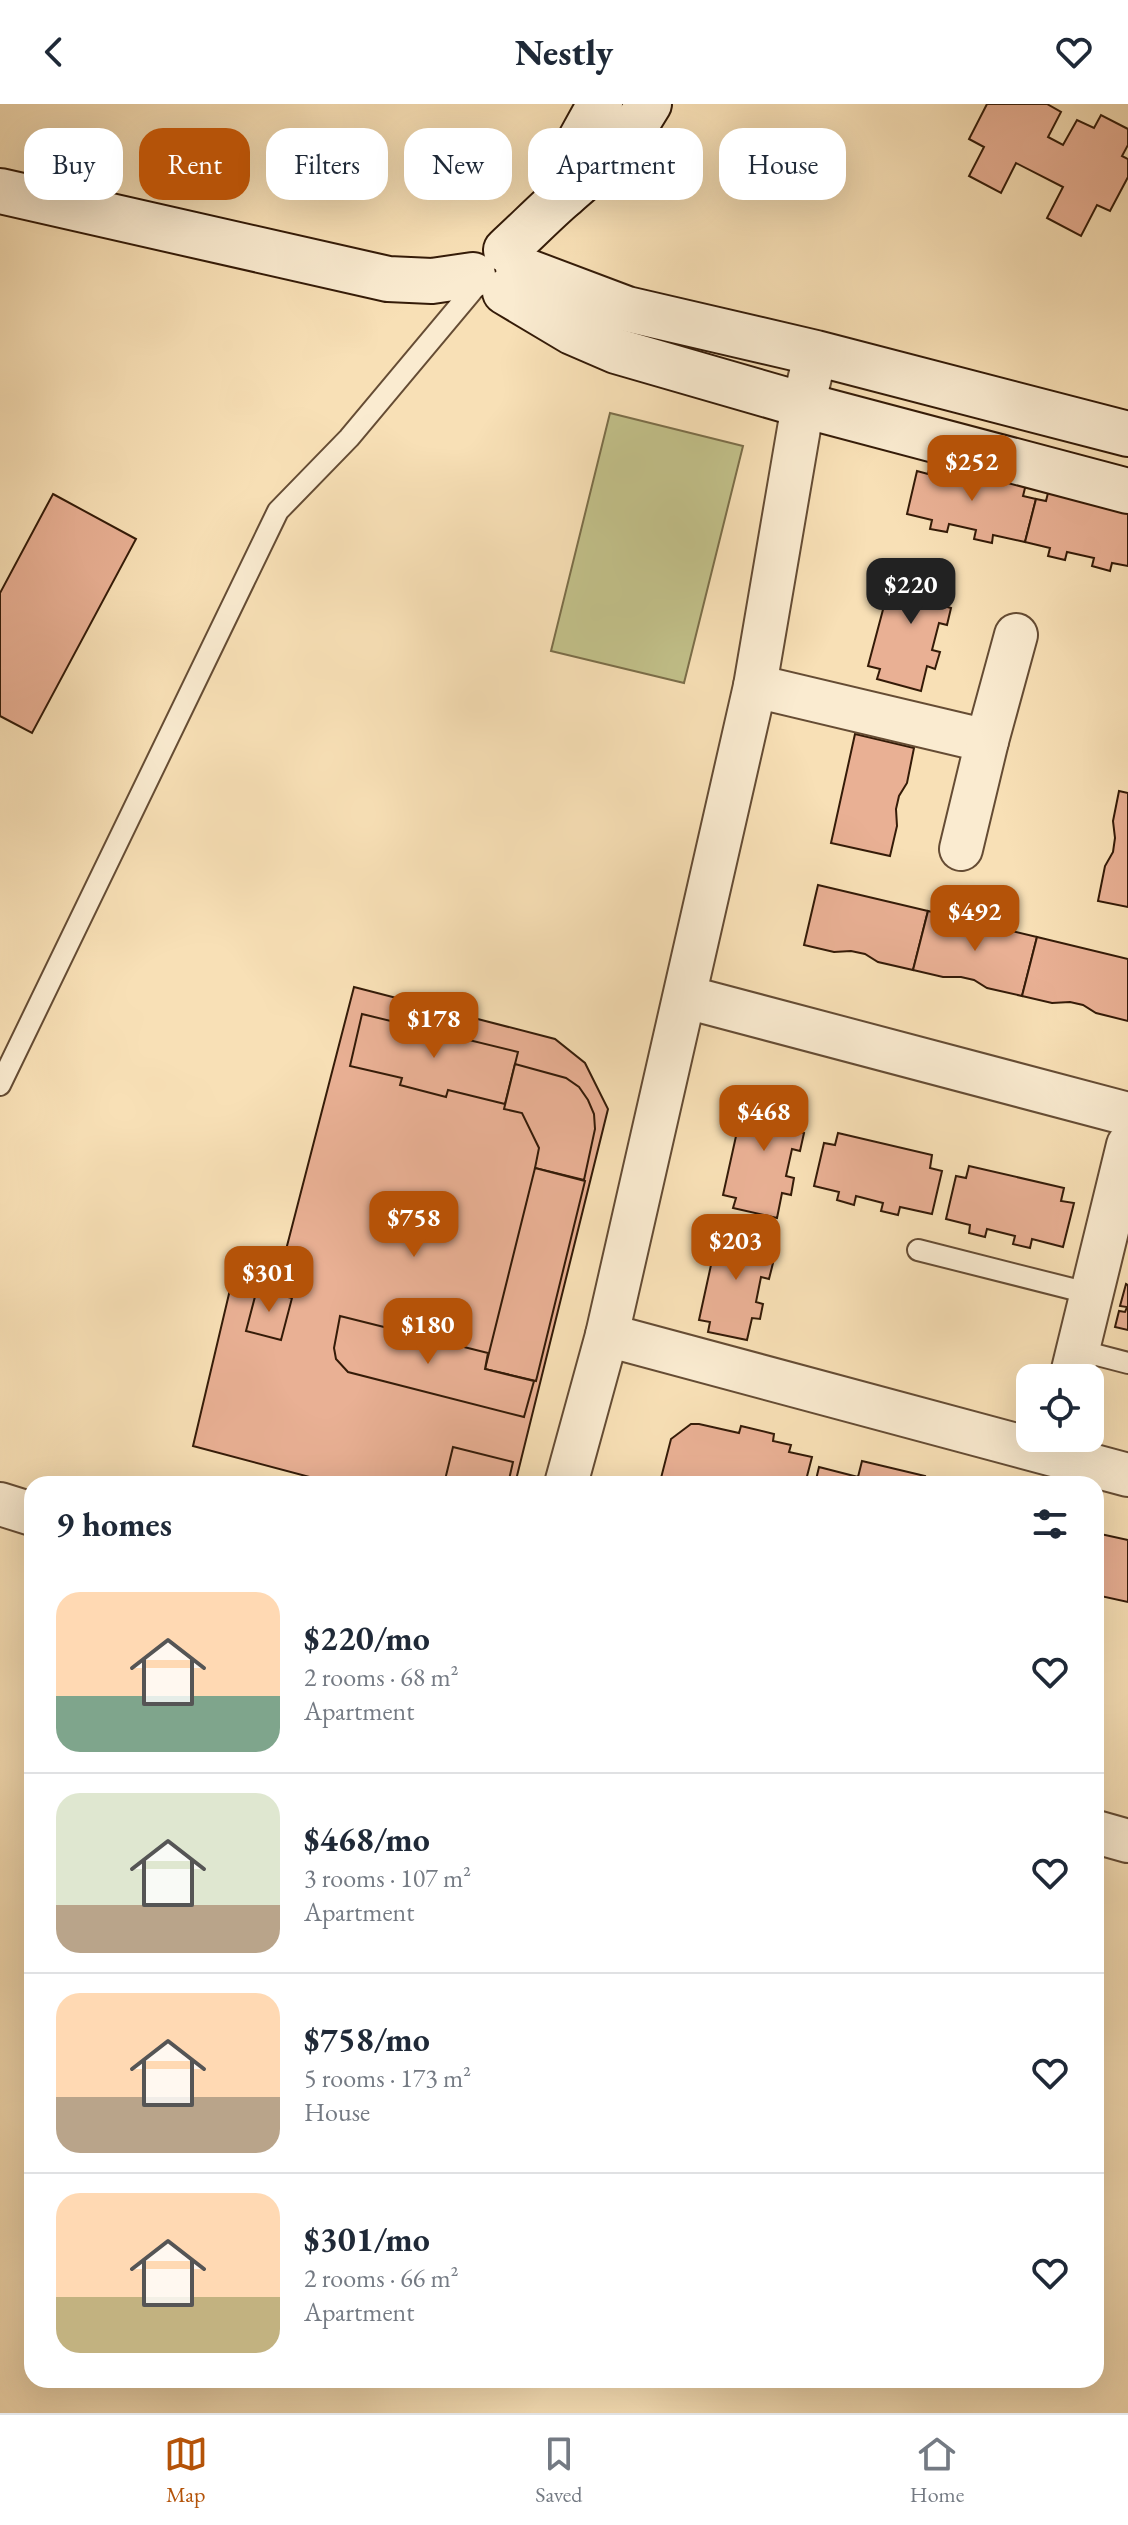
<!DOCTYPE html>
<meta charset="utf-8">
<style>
body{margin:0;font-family:"EB Garamond",serif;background:#f2f2f3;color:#1f2937;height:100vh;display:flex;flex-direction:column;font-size:30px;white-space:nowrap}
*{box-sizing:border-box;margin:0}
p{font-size:26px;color:#747a83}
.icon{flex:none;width:44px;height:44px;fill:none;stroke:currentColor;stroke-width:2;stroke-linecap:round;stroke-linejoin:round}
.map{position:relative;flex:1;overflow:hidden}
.panel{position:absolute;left:24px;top:1372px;width:1080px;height:912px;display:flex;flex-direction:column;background:#fff;border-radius:24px;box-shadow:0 8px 32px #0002}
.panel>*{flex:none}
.top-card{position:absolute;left:24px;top:24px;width:1080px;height:72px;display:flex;gap:16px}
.buttons{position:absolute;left:1016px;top:1260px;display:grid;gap:16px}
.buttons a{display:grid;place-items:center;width:88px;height:88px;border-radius:16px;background:#fff;box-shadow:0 8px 32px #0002;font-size:40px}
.price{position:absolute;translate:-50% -68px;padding:0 18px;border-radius:16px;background:#b45309;color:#fff;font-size:26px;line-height:52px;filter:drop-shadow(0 2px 4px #0008)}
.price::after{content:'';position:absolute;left:50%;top:48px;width:24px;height:18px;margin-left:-12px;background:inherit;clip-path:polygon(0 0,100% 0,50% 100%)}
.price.selected{background:#222;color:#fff}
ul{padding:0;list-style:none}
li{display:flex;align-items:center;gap:24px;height:200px;padding:0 32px}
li+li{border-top:2px solid #e0e1e3}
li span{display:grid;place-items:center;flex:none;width:224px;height:160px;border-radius:24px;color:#555}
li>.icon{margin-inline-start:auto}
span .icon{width:96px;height:96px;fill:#fffc;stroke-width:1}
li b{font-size:34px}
h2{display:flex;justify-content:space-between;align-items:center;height:96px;padding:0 32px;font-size:34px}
.pill{padding:0 28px;border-radius:24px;background:#fff;box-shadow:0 8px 32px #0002;font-size:28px;line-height:72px}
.pill.selected{background:#b45309;color:#fff}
header{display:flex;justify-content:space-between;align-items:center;height:104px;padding:0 32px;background:#fff;font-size:36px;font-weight:800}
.tab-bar{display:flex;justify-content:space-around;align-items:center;height:112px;border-top:2px solid #e0e1e3;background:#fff;font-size:22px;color:#747a83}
.tab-bar a{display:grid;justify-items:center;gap:4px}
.tab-bar .selected{color:#b45309}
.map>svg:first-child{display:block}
.green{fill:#c2c18a;stroke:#7b6e49;stroke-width:2}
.building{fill:#e9b094;stroke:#341b08;stroke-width:2}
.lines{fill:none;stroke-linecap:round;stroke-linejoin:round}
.lane-casing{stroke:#654c34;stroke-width:24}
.street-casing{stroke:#654c34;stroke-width:46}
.secondary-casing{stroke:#341b08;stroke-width:48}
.lane{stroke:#faebd0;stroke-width:20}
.street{stroke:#faebd0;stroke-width:42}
.secondary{stroke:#faebd0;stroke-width:44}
</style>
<header><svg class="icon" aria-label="back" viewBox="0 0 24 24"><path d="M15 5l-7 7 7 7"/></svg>Nestly<svg class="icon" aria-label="heart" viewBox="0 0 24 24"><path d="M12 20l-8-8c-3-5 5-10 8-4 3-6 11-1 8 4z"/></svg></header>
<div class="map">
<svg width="1128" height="2309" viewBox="0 0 1128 2309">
<rect width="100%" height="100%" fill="#f8e0b6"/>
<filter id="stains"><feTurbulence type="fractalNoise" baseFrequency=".0025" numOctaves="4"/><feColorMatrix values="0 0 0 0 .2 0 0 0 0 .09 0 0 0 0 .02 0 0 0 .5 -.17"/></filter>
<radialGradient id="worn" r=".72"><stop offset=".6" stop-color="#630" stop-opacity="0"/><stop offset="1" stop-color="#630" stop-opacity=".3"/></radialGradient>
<!-- green -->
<polygon class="green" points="610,309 743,342 684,579 551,547"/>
<!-- building -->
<g class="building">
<polygon points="987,0 1047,0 1061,8 1048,33 1063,41 1077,16 1094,24 1101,11 1128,25 1128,41 1122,52 1128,55 1128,73 1110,107 1097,101 1081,132 1047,114 1063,83 1016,59 1001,89 969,72 984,43 969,35"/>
<polygon points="931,357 1026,380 1023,392 1036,395 1025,438 993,431 992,439 974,435 976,426 949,420 947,428 930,425 932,416 907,410 917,367 928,370"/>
<polygon points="1049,385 1128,404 1128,462 1112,459 1110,467 1092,462 1094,454 1067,448 1065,456 1048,452 1050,444 1025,438 1036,395 1046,397"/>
<polygon points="53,390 136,435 32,629 0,612 0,489"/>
<polygon points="909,459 952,471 944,502 951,504 947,521 939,519 932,546 940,548 935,565 927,562 921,587 877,575 880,565 868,562 893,468 906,471"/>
<polygon points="855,630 914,644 907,679 899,692 896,705 897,722 890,752 831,739"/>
<polygon points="1119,687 1128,689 1128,803 1098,797 1105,762 1113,748 1115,734 1113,717"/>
<polygon points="818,781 928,807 913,866 878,858 865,850 851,847 834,848 804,841"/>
<polygon points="928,807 1037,833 1022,892 987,884 974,876 961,873 943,873 913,866"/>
<polygon points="1037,833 1128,855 1128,917 1096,909 1083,901 1070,898 1052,899 1022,892"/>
<polygon points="354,883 555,935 585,959 608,1005 515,1380 336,1380 193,1342 237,1156 280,1169"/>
<polygon points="362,910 518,948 505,1000 448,986 446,993 400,981 402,974 350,962"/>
<polygon points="515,960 566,974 579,983 588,996 594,1010 595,1025 584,1076 535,1064 539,1044 522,1009 504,1005"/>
<polygon points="759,986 803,996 796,1027 804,1029 800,1047 792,1045 786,1072 794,1074 791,1091 782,1089 777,1114 733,1104 736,1094 723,1091 744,996 756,999"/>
<polygon points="838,1029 932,1051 930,1064 942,1067 932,1110 900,1103 898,1111 881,1107 883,1099 856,1092 854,1101 837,1096 839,1088 814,1082 824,1039 835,1041"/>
<polygon points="969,1062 1064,1084 1061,1097 1074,1099 1063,1143 1032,1135 1030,1144 1013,1140 1015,1132 987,1125 985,1133 969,1129 970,1121 946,1115 956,1072 966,1074"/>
<polygon points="535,1064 585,1077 536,1277 485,1265"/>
<polygon points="731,1120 771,1129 765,1157 773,1159 769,1175 761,1173 756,1198 763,1200 760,1215 752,1214 747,1236 708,1228 710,1218 699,1216 718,1129 729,1132"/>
<polygon points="1126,1180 1128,1181 1128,1226 1115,1223 1119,1207 1125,1208 1127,1203 1120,1202"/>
<polygon points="257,1185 292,1194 281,1236 246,1227"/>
<polygon points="340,1212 488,1249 485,1265 534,1277 524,1313 348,1268 336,1255 334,1244"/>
<polygon points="691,1320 699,1320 739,1329 741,1322 774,1330 773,1337 791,1341 789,1348 812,1353 805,1380 657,1380 660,1378 671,1335"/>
<polygon points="453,1343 513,1358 508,1380 444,1380"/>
<polygon points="862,1357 925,1372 923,1380 815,1380 819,1363 858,1373"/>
<polygon points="1096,1429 1128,1436 1128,1498 1096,1491"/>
</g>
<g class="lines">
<!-- lane casing -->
<g class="lane-casing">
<g id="lane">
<polyline points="0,981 278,407 349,334 477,181"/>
<polyline points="918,1146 1092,1190"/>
<polyline points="1078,1246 1128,1259"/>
</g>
</g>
<!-- street casing -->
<g class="street-casing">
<g id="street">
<polyline points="755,582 987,637 961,745"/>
<polyline points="987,637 1016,531"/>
<polyline points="686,893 1128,1010"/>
<polyline points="607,1231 1128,1371"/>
<polyline points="1071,1274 1128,1041"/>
<polyline points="566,1380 607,1231 755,582 803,301 816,249"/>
<polyline points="0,1400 32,1410"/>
<polyline points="1096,1728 1128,1737"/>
</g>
</g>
<!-- secondary casing -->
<g class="secondary-casing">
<g id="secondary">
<polyline points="0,87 388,175 432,177 473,171"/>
<polyline points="565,91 579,38 600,0"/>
<path d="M506,146C526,128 545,108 565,91C597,63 628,37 649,0"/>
<polyline points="518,164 627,205 816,249 1128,330"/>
<polyline points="505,188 572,228 616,247 803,301 1128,387"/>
</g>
</g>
<!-- lane -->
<use href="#lane" class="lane"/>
<!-- street -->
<use href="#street" class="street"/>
<!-- secondary -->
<use href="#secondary" class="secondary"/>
</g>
<rect width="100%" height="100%" filter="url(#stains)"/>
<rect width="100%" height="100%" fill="url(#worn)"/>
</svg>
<div class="buttons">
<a><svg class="icon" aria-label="locate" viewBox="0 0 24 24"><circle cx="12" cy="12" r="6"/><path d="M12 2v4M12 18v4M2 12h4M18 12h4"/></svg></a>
</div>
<b class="price" style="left:972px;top:399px">$252</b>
<b class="price selected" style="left:911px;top:522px">$220</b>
<b class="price" style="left:975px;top:849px">$492</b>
<b class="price" style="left:434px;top:956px">$178</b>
<b class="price" style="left:764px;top:1049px">$468</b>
<b class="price" style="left:414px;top:1155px">$758</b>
<b class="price" style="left:736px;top:1178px">$203</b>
<b class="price" style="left:269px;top:1210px">$301</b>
<b class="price" style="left:428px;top:1262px">$180</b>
<div class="top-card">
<a class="pill">Buy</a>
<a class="pill selected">Rent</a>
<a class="pill">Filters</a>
<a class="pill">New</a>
<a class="pill">Apartment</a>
<a class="pill">House</a>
</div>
<section class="panel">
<h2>9 homes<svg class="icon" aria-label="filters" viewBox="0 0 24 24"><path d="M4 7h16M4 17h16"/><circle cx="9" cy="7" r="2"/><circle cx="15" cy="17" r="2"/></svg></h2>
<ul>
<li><span style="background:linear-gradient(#ffd9b3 65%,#7fa58c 0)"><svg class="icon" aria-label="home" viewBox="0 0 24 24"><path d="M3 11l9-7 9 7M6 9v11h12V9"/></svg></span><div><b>$220/mo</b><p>2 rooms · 68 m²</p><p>Apartment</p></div><svg class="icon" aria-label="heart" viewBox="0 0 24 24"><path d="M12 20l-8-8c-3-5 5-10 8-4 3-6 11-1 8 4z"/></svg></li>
<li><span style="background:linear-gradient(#dfe7d0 70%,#b9a48a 0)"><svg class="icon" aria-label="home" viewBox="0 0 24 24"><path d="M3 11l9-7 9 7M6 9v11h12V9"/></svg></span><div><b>$468/mo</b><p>3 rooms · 107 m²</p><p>Apartment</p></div><svg class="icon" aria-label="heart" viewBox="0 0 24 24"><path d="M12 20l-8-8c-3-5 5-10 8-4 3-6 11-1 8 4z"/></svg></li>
<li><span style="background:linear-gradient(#ffd9b3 65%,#b9a48a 0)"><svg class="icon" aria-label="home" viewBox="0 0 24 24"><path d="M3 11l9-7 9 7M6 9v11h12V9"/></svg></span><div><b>$758/mo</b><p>5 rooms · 173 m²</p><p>House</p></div><svg class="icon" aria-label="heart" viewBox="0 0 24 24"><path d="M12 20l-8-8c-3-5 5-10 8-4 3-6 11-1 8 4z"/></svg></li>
<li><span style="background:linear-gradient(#ffd9b3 65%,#c2b280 0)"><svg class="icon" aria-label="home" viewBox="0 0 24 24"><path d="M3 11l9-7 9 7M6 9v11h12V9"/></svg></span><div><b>$301/mo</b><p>2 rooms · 66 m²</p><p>Apartment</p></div><svg class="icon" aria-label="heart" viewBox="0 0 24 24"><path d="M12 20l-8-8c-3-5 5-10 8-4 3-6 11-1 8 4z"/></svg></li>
</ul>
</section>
</div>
<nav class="tab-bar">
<a class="selected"><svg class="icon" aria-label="map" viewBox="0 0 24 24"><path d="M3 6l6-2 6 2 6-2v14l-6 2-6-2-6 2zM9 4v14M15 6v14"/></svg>Map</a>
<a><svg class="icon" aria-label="saved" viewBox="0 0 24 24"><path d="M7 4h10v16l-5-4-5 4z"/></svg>Saved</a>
<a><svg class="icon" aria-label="home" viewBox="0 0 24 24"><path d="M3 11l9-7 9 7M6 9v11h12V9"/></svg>Home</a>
</nav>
